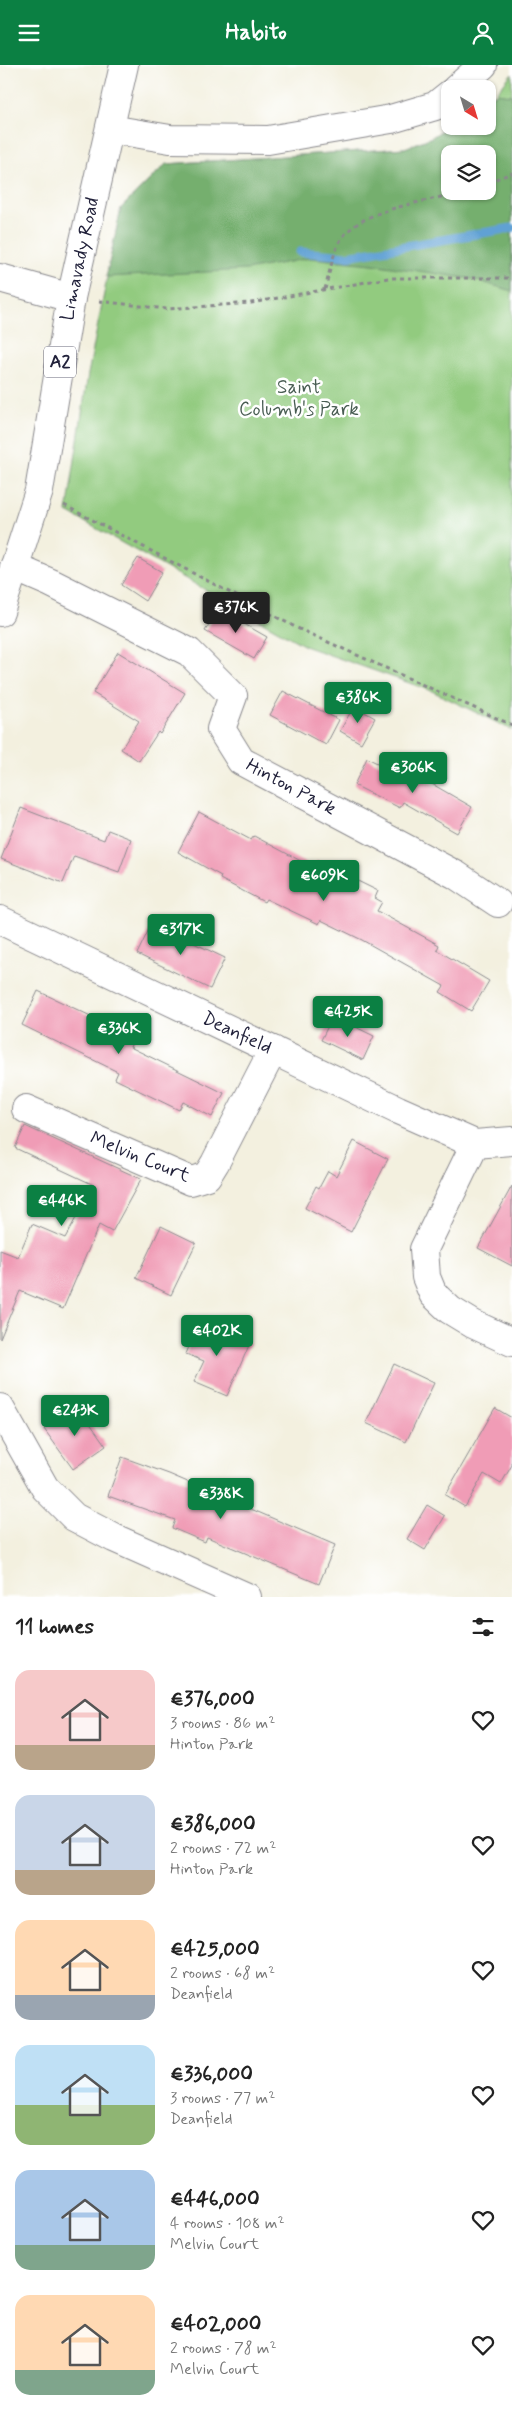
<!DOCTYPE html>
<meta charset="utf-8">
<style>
body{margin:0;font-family:Mynerve,sans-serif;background:#f2f2f2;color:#222;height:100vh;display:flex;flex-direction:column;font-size:19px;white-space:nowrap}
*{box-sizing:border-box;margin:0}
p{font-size:16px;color:#767676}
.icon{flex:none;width:28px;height:28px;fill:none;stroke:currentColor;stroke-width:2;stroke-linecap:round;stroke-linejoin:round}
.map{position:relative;height:1532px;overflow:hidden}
.side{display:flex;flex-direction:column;background:#fff;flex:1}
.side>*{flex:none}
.needle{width:32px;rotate:142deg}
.tools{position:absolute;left:441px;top:15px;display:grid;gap:10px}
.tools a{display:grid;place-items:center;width:55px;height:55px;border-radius:10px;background:#fff;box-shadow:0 1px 4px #0004;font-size:25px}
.price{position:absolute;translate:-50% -42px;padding:0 11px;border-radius:5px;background:#0b8043;color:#fff;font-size:16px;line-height:32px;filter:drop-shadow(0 1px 2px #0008)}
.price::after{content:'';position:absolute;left:50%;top:30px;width:15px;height:11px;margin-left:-8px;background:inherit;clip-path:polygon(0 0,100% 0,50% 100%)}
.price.current{background:#222;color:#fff}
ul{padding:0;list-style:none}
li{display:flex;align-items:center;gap:15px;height:125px;padding:0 15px}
li span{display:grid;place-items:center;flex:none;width:140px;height:100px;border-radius:15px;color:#555}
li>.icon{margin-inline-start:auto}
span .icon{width:60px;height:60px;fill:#fffc;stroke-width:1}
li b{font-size:21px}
h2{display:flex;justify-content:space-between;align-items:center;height:60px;padding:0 15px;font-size:21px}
header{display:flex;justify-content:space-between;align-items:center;height:65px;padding:0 15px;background:#0b8043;color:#fff;font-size:22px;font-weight:800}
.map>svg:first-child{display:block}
.green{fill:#92cb7f;stroke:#5a765d;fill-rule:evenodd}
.forest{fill:#75af6e;stroke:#4c6854;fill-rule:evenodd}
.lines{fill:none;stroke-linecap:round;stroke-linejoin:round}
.stream{stroke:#61a1d4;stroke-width:9}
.building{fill:#f09cb6}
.minor-casing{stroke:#8a898d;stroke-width:30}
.highway-casing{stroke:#8a898d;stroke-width:30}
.path{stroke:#8a898d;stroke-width:3;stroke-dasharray:4 4;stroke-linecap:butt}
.minor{stroke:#fff;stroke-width:28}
.highway{stroke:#fff;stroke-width:28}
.labels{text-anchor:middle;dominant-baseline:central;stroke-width:5;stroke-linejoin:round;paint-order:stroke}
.shield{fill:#fff;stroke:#646476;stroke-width:1}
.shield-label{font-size:18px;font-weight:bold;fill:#22223b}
.street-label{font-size:19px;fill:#22223b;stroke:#fff}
.park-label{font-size:19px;fill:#495d53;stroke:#fff}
</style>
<header><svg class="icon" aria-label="menu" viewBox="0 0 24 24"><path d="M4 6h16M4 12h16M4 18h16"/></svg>Habito<svg class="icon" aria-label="person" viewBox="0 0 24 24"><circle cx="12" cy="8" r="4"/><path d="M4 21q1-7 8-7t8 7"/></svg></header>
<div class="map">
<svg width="512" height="1532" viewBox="0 0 512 1532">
<rect width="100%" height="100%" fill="#fff"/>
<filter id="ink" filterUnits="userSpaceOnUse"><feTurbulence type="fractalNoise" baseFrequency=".02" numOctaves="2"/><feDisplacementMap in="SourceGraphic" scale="10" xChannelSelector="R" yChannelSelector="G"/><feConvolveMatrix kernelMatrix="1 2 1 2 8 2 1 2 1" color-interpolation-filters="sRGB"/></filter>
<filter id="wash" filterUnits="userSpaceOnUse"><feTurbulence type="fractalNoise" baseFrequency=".0096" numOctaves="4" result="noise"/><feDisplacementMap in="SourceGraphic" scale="20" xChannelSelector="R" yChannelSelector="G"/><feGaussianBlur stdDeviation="1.12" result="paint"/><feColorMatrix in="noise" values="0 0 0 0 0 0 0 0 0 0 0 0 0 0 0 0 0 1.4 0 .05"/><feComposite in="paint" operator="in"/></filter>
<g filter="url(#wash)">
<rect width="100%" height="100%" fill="#f3f0df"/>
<!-- green -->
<path class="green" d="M512,8V665L432,626L307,582L67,447L88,309L121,143L166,99L405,83L432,72L450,60L488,61V34L496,28ZM450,89H488V126H450Z"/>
<!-- forest -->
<path class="forest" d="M496,28L512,30V226L472,214L372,199L310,193L246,205L106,212L121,143L166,99L405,83L432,72L450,60L488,61V34ZM450,89H488V126H450Z"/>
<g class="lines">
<!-- stream -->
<polyline class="stream" points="300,187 347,191 512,163"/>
</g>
<g id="blocks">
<!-- building -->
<g class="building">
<polygon points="138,493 162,507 145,536 121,520"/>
<polygon points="218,544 267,572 254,594 205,566"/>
<polygon points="118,587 185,628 160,669 158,667 139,696 121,684 139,656 93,628"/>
<polygon points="283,626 339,655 326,680 270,650"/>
<polygon points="354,641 375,653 361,678 340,666"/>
<polygon points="367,693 410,714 413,708 472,742 457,768 403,737 400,743 354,720"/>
<polygon points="21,743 104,775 108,765 131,774 119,807 74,791 63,818 1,794"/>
<polygon points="199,747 251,775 254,771 314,803 317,796 378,826 375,833 382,837 377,846 439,880 437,885 489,916 471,946 440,927 444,921 362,875 321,855 319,859 266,834 264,837 220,814 221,811 178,787"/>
<polygon points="152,858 225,893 210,924 137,889"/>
<polygon points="38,926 135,972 130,982 224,1028 212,1052 183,1037 179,1045 115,1014 118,1007 22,960"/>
<polygon points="333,951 374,971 363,995 321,975"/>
<polygon points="25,1061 141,1114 112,1167 99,1160 63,1244 20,1226 0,1274 0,1185 18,1192 32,1159 65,1173 94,1120 15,1083"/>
<polygon points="354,1076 388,1094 351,1167 305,1143 316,1121 319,1123 328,1106 336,1111"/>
<polygon points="512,1121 512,1201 478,1183"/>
<polygon points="161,1161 196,1178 171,1230 136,1213"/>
<polygon points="199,1257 250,1278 227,1331 194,1317 204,1296 186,1289"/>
<polygon points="394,1299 434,1318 406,1377 366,1358"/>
<polygon points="77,1340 106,1381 73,1404 44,1364"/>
<polygon points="495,1343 512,1353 512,1400 501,1419 484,1409 465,1442 445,1430"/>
<polygon points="122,1392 169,1409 335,1480 319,1519 207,1472 205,1477 172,1463 175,1455 108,1431"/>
<polygon points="427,1440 445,1451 425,1485 407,1474"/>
</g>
</g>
</g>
<g filter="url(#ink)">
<use href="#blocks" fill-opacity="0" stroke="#8a898d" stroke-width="1"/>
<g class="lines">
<!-- minor casing -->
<g class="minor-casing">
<g id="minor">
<polyline points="456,24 483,0"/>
<polyline points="110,64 170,74 268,75 391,54 435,41 450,29"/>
<polyline points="0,213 71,233"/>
<polyline points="14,502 51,518 189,587 233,631 221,664 241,696 456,810 498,838"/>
<polyline points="0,855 398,1045 475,1079 512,1076"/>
<polyline points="26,1044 191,1116 207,1111 215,1098 273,985"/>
<polyline points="475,1079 424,1184 426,1212 433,1229 450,1245 473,1259 512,1277"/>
<polyline points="0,1343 45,1423 74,1452 114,1473 247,1532"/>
</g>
</g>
<!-- highway casing -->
<g class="highway-casing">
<polyline id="highway" points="0,547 39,426 71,233 124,0"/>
</g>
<!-- path -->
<g class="path">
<polyline points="488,117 512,108"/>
<path d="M325,224C329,210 332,193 338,180C355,142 426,139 462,126"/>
<polyline points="99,236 166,244 251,238 388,213 512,213"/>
<polyline points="64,440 297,563 512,660"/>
</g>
<!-- minor -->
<use href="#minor" class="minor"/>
<!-- highway -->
<use href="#highway" class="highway"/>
</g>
</g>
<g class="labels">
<!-- shield labels -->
<rect class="shield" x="44" y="281.5" width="32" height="31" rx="4"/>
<g class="shield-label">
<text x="60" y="297">A2</text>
</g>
<!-- street labels -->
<g class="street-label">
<text transform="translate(80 194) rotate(-78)">Limavady Road</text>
<text transform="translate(291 722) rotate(28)">Hinton Park</text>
<text transform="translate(237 968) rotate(25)">Deanfield</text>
<text transform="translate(140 1092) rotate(22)">Melvin Court</text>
</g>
<!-- park labels -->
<g class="park-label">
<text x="299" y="322">Saint<tspan x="299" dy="22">Columb's Park</tspan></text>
</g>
</g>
</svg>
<div class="tools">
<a><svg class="needle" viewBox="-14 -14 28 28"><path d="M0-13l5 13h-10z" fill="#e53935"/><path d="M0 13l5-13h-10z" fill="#767676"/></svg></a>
<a><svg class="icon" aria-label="layers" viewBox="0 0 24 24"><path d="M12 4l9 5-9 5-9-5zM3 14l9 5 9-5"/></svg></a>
</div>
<b class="price current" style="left:236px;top:569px">€376K</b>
<b class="price" style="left:358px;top:659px">€386K</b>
<b class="price" style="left:413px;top:729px">€306K</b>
<b class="price" style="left:324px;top:837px">€609K</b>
<b class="price" style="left:181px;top:891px">€317K</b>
<b class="price" style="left:348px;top:973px">€425K</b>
<b class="price" style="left:119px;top:990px">€336K</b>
<b class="price" style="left:62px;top:1162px">€446K</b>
<b class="price" style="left:217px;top:1292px">€402K</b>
<b class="price" style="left:75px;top:1372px">€243K</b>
<b class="price" style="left:221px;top:1455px">€338K</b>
</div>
<section class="side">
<h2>11 homes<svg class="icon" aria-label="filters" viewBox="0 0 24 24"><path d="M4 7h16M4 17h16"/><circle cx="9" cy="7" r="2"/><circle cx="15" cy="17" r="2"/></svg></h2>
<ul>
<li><span style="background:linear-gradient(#f6c9c9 75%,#b9a48a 0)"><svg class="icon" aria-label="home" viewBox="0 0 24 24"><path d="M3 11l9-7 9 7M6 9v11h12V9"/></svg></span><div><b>€376,000</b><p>3 rooms · 86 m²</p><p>Hinton Park</p></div><svg class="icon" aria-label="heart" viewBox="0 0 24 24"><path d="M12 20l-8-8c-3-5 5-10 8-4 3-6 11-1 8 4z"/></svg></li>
<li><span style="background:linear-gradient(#c9d6e8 75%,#b9a48a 0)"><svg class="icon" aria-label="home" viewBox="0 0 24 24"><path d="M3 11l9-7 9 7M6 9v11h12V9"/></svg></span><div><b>€386,000</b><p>2 rooms · 72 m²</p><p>Hinton Park</p></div><svg class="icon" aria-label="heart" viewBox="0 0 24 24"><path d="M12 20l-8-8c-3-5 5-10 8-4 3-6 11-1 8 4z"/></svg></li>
<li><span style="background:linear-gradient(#ffd9b3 75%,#9aa5b1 0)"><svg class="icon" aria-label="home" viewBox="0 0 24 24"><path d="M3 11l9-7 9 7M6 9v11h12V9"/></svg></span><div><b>€425,000</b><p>2 rooms · 68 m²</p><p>Deanfield</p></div><svg class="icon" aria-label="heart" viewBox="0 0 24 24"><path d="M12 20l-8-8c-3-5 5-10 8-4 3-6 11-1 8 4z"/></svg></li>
<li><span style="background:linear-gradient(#bfe0f5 60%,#8fb573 0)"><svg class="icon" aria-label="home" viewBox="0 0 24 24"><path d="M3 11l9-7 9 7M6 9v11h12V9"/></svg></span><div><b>€336,000</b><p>3 rooms · 77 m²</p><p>Deanfield</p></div><svg class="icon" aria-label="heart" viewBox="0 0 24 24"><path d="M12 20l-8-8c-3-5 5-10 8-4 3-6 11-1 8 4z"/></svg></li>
<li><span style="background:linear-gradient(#a9c7e8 75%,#7fa58c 0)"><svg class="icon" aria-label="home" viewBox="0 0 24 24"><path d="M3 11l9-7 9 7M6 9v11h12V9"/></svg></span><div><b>€446,000</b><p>4 rooms · 108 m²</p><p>Melvin Court</p></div><svg class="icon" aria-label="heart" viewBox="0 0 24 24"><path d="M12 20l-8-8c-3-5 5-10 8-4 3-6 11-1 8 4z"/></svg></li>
<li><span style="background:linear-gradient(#ffd9b3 75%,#7fa58c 0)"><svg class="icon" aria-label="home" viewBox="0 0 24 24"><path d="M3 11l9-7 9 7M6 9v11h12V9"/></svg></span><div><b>€402,000</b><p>2 rooms · 78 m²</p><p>Melvin Court</p></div><svg class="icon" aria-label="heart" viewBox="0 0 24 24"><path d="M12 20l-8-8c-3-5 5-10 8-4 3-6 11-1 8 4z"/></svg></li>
</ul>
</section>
